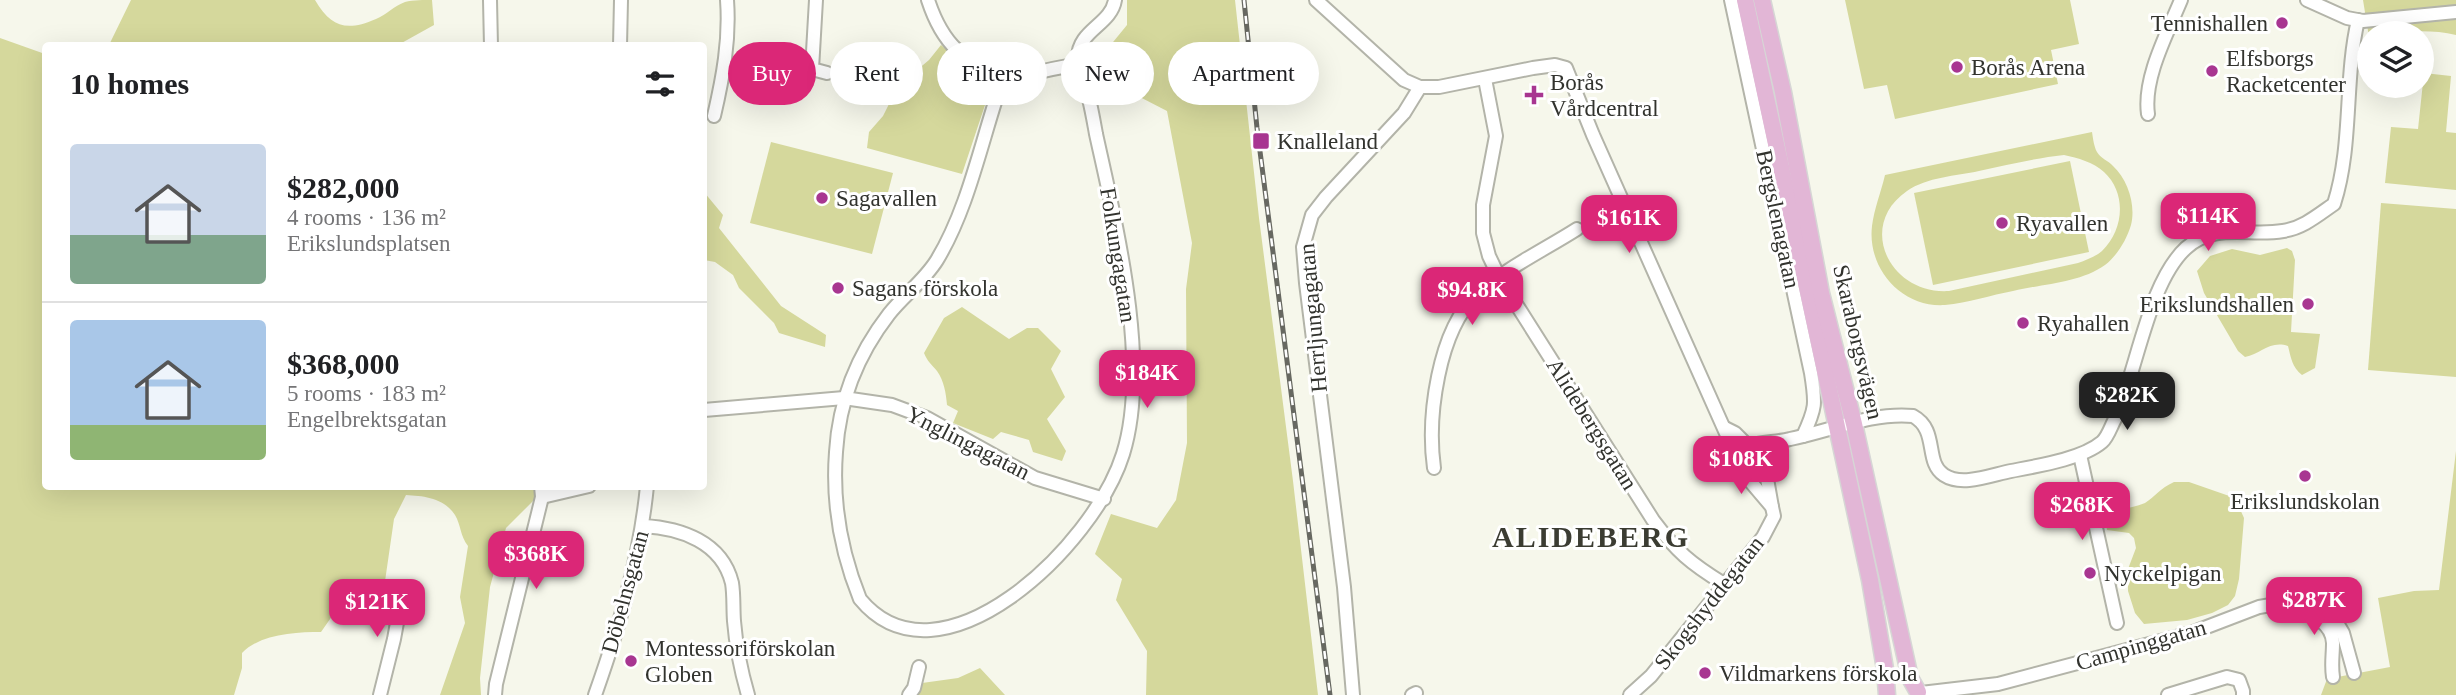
<!DOCTYPE html>
<meta charset="utf-8">
<style>
body{margin:0;font-family:Georgia,serif;background:#f2f2f2;color:#202124;height:100vh;display:flex;flex-direction:column;font-size:26px;white-space:nowrap}
*{box-sizing:border-box;margin:0}
p{font-size:23px;color:#757577}
.icon{flex:none;width:38px;height:38px;fill:none;stroke:currentColor;stroke-width:2;stroke-linecap:round;stroke-linejoin:round}
.map{position:relative;flex:1;overflow:hidden}
.drawer{position:absolute;left:42px;top:42px;width:665px;height:448px;display:flex;flex-direction:column;background:#fff;border-radius:7px;box-shadow:0 7px 28px #0002}
.drawer>*{flex:none}
.hud{position:absolute;left:728px;top:42px;width:665px;height:63px;display:flex;gap:14px}
.fabs{position:absolute;left:2357px;top:21px;display:grid;gap:14px}
.fabs a{display:grid;place-items:center;width:77px;height:77px;border-radius:50%;background:#fff;box-shadow:0 7px 28px #0002;font-size:35px}
.price{position:absolute;translate:-50% -60px;padding:0 16px;border-radius:14px;background:#db2777;color:#fff;font-size:23px;line-height:46px;filter:drop-shadow(0 2px 4px #0008)}
.price::after{content:'';position:absolute;left:50%;top:42px;width:21px;height:16px;margin-left:-10px;background:inherit;clip-path:polygon(0 0,100% 0,50% 100%)}
.price.on{background:#222;color:#fff}
ul{padding:0;list-style:none}
li{display:flex;align-items:center;gap:21px;height:175px;padding:0 28px}
li+li{border-top:2px solid #e0e0e0}
li span{display:grid;place-items:center;flex:none;width:196px;height:140px;border-radius:7px;color:#555}
li>.icon{margin-inline-start:auto}
span .icon{width:84px;height:84px;fill:#fffc;stroke-width:1}
li b{font-size:30px}
h2{display:flex;justify-content:space-between;align-items:center;height:84px;padding:0 28px;font-size:30px}
.chip{padding:0 24px;border-radius:32px;background:#fff;box-shadow:0 7px 28px #0002;font-size:24px;line-height:63px}
.chip.on{background:#db2777;color:#fff}
.map>svg:first-child{display:block}
.green{fill:#d5d89c;fill-rule:evenodd}
.lines{fill:none;stroke-linecap:round;stroke-linejoin:round}
.minor-casing{stroke:#b3b4a9;stroke-width:16}
.major-casing{stroke:#d6d6d5;stroke-width:19}
.minor{stroke:#fff;stroke-width:12}
.major{stroke:#e2b6d6;stroke-width:16}
.rail-casing{stroke:#676861;stroke-width:5}
.rail{stroke:#fff;stroke-width:2.5;stroke-dasharray:8;stroke-linecap:butt}
.poi-dot{fill:#a83691;stroke:#fff;stroke-width:2.5}
.labels{text-anchor:middle;dominant-baseline:central;stroke-width:6;stroke-linejoin:round;paint-order:stroke}
.poi-label{font-size:23px;fill:#32332e;stroke:#fff;text-anchor:start}
.street-label{font-size:23px;fill:#32332e;stroke:#fff}
.district-label{font-size:30px;font-weight:bold;letter-spacing:2px;fill:#3b3c32;stroke:#fff}
</style>
<div class="map">
<svg width="2456" height="695" viewBox="0 0 2456 695">
<rect width="100%" height="100%" fill="#f6f7eb"/>
<!-- green -->
<g class="green">
<path d="M131,0H315C331,27 346,32 376,19C386,15 394,6 405,2C413,0 424,0 432,0L434,25L398,45H109Z"/>
<polygon points="1127,0 1235,0 1259,218 1293,481 1318,695 1146,695 1147,651 1116,600 1122,579 1095,554 1111,514 1157,528 1176,500 1187,443 1186,289 1192,243 1167,111 1134,94 1101,97 1101,65 1109,47 1127,25"/>
<polygon points="1845,0 2070,0 2079,44 2051,50 2058,84 1895,119 1887,85 1864,89"/>
<path d="M2363,0H2456V35C2429,28 2398,33 2370,33L2369,37Z"/>
<path d="M0,38L45,54L46,486L536,487L534,500L506,528L490,587L480,678L481,695H440L465,623L460,597L468,546C460,536 461,525 455,515C444,498 424,496 406,495L394,519L383,595L351,589L321,632C296,632 260,634 242,653V668L234,695H0Z"/>
<polygon points="941,45 982,79 987,99 962,174 867,148 869,132 883,116 898,86 929,60"/>
<polygon points="2424,73 2451,76 2446,132 2456,133 2456,190 2385,183 2391,127 2418,129"/>
<path d="M2092,132C2093,138 2094,147 2097,152C2100,158 2109,161 2113,166C2128,180 2136,205 2131,225C2127,239 2117,256 2105,265C2080,283 2042,284 2013,291C1991,295 1968,303 1945,305C1901,308 1867,268 1872,226C1874,209 1881,192 1885,175ZM2064,155C2078,158 2093,162 2104,172C2127,193 2124,230 2102,251C2095,257 2086,260 2078,263L1949,291C1890,295 1856,226 1907,191C1927,177 1956,176 1979,171C2007,165 2036,158 2064,155Z"/>
<polygon points="771,142 893,173 872,254 750,223"/>
<polygon points="2070,161 2089,252 1933,285 1914,193"/>
<polygon points="704,192 723,215 719,228 781,306 826,335 825,347 779,333 774,323 739,288 733,275 715,262 704,260"/>
<polygon points="2381,203 2456,209 2456,377 2368,370"/>
<path d="M2287,248L2292,251L2295,260L2291,332L2320,334L2315,368L2302,375C2292,367 2291,358 2288,346C2270,340 2261,354 2245,357L2238,351L2204,293L2197,271L2210,256L2232,249L2260,255Z"/>
<path d="M962,307L1009,339L1027,328H1038L1061,351L1051,369L1065,397L1047,419L1066,451L1062,461L1033,452L1029,440L1001,432L993,439L953,423L958,411L947,405C946,393 944,381 937,371C932,365 927,361 924,353L944,318Z"/>
<polygon points="2456,451 2456,695 2321,695 2327,679 2390,667 2378,598 2414,591 2439,590"/>
<path d="M2174,482H2189L2235,498L2244,518L2239,579L2235,596L2228,605L2212,613L2187,620L2144,624L2135,613L2128,591V569L2136,548L2134,538L2129,533L2107,530L2105,516C2117,508 2132,509 2145,503C2155,497 2160,488 2174,482Z"/>
<polygon points="980,668 1005,695 915,695 922,683 958,678"/>
</g>
<g class="lines">
<!-- minor casing -->
<g class="minor-casing">
<g id="minor">
<polyline points="490,0 491,46"/>
<polyline points="816,0 812,69 827,73"/>
<path d="M928,0C942,43 964,65 1008,75L1012,81"/>
<polyline points="1316,0 1404,80 1420,87 1439,87 1533,68 1555,65 1566,68 1593,135 1738,460"/>
<path d="M1731,0L1811,373C1816,404 1816,408 1803,436"/>
<polyline points="2307,0 2347,18 2363,21 2456,12"/>
<polyline points="620,46 621,0"/>
<path d="M1078,64C1050,70 1013,72 996,99C979,152 966,212 937,260C924,281 904,295 889,314C858,354 839,401 836,452C832,504 841,552 860,599C939,695 1094,547 1123,454C1151,364 1116,225 1096,134C1094,123 1092,111 1089,99C1085,86 1078,72 1078,58C1078,30 1111,25 1115,0"/>
<path d="M1485,79L1496,136L1483,205V233L1489,256L1499,277L1653,520C1677,552 1690,563 1724,584"/>
<path d="M2148,114C2143,78 2167,34 2181,0"/>
<path d="M714,116C723,77 730,40 727,0"/>
<polyline points="704,410 844,398 892,405 927,418 1035,478 1104,499"/>
<polyline points="1725,428 1735,433 1747,445 1753,445 1760,450 1760,462 1750,468 1741,465 1738,456 1740,449 1747,445"/>
<path d="M1753,445C1766,442 1778,442 1790,439C1830,431 1872,412 1913,416C1939,430 1924,462 1944,475C1962,487 1991,475 2011,471C2037,466 2082,459 2102,442C2108,437 2111,426 2115,419C2137,371 2148,283 2186,248C2215,222 2249,237 2283,231C2303,228 2318,215 2334,204C2353,145 2344,80 2358,20"/>
<polyline points="2080,455 2117,623"/>
<polyline points="1760,462 1766,473 1772,507"/>
<path d="M1434,468C1427,417 1438,331 1477,294C1506,268 1544,250 1577,229"/>
<polyline points="542,497 589,486"/>
<path d="M643,526C681,528 722,542 732,583C734,595 733,608 734,621C736,646 741,671 748,695"/>
<path d="M2283,603C2302,612 2332,618 2333,643C2333,655 2331,665 2333,677"/>
<polyline points="1921,693 1998,684 2191,633 2259,607 2295,601 2319,606 2333,616 2343,633 2354,673"/>
<polyline points="380,695 394,639 403,590"/>
<polyline points="495,695 496,684 542,497 541,486"/>
<path d="M595,695C619,627 640,558 647,486"/>
<polyline points="909,695 914,688 919,667"/>
<polyline points="1353,695 1344,587 1306,283 1303,247 1312,215 1326,197 1404,113 1420,87"/>
<polyline points="1412,695 1416,693"/>
<polyline points="1630,695 1651,676 1763,537 1774,516 1772,507 1750,481 1750,468"/>
<polyline points="2168,695 2227,677 2239,680 2243,691 2243,695"/>
</g>
</g>
<!-- major casing -->
<g class="major-casing">
<g id="major">
<polyline points="1745,0 1870,580 1885,669 1887,695"/>
<polyline points="1762,0 1783,92 1821,293 1854,424 1910,678 1918,692"/>
</g>
</g>
<!-- minor -->
<use href="#minor" class="minor"/>
<!-- major -->
<use href="#major" class="major"/>
<!-- rail casing -->
<g class="rail-casing">
<polyline id="rail" points="1244,0 1257,128 1330,695"/>
</g>
<!-- rail -->
<use href="#rail" class="rail"/>
</g>
<!-- markers -->
<g class="poi-dot">
<circle cx="2282" cy="23" r="7"/>
<circle cx="1957" cy="67" r="7"/>
<circle cx="2212" cy="71" r="7"/>
<path d="M1530.5 84.5h7v7h7v7h-7v7h-7v-7h-7v-7h7z"/>
<rect x="1252" y="132" width="18" height="18" rx="3.5"/>
<circle cx="822" cy="198" r="7"/>
<circle cx="2002" cy="223" r="7"/>
<circle cx="838" cy="288" r="7"/>
<circle cx="2308" cy="304" r="7"/>
<circle cx="2023" cy="323" r="7"/>
<circle cx="2305" cy="476" r="7"/>
<circle cx="2090" cy="573" r="7"/>
<circle cx="631" cy="661" r="7"/>
<circle cx="1705" cy="673" r="7"/>
</g>
<g class="labels">
<!-- poi labels -->
<g class="poi-label">
<text x="2268" y="23" text-anchor="end">Tennishallen</text>
<text x="2226" y="58">Elfsborgs<tspan x="2226" dy="26">Racketcenter</tspan></text>
<text x="1971" y="67">Borås Arena</text>
<text x="1550" y="82">Borås<tspan x="1550" dy="26">Vårdcentral</tspan></text>
<text x="1277" y="141">Knalleland</text>
<text x="836" y="198">Sagavallen</text>
<text x="2016" y="223">Ryavallen</text>
<text x="852" y="288">Sagans förskola</text>
<text x="2294" y="304" text-anchor="end">Erikslundshallen</text>
<text x="2037" y="323">Ryahallen</text>
<text x="2305" y="501" text-anchor="middle">Erikslundskolan</text>
<text x="2104" y="573">Nyckelpigan</text>
<text x="645" y="648">Montessoriförskolan<tspan x="645" dy="26">Globen</tspan></text>
<text x="1719" y="673">Vildmarkens förskola</text>
</g>
<!-- street labels -->
<g class="street-label">
<text transform="translate(1778 219) rotate(78)">Bergslenagatan</text>
<text transform="translate(1118 255) rotate(81)">Folkungagatan</text>
<text transform="translate(1313 318) rotate(-95)">Herrljungagatan</text>
<text transform="translate(1858 342) rotate(77)">Skaraborgsvägen</text>
<text transform="translate(1592 424) rotate(58)">Alidebergsgatan</text>
<text transform="translate(968 443) rotate(27)">Ynglingagatan</text>
<text transform="translate(625 592) rotate(-75)">Döbelnsgatan</text>
<text transform="translate(1709 603) rotate(-52)">Skogshyddegatan</text>
<text transform="translate(2141 645) rotate(-16)">Campinggatan</text>
</g>
<!-- district labels -->
<g class="district-label">
<text x="1591" y="536">ALIDEBERG</text>
</g>
</g>
</svg>
<div class="fabs">
<a><svg class="icon" aria-label="layers" viewBox="0 0 24 24"><path d="M12 4l9 5-9 5-9-5zM3 14l9 5 9-5"/></svg></a>
</div>
<b class="price" style="left:2208px;top:253px">$114K</b>
<b class="price" style="left:1629px;top:255px">$161K</b>
<b class="price" style="left:1472px;top:327px">$94.8K</b>
<b class="price" style="left:1147px;top:410px">$184K</b>
<b class="price on" style="left:2127px;top:432px">$282K</b>
<b class="price" style="left:1741px;top:496px">$108K</b>
<b class="price" style="left:2082px;top:542px">$268K</b>
<b class="price" style="left:536px;top:591px">$368K</b>
<b class="price" style="left:2314px;top:637px">$287K</b>
<b class="price" style="left:377px;top:639px">$121K</b>
<div class="hud">
<a class="chip on">Buy</a>
<a class="chip">Rent</a>
<a class="chip">Filters</a>
<a class="chip">New</a>
<a class="chip">Apartment</a>
</div>
<section class="drawer">
<h2>10 homes<svg class="icon" aria-label="filters" viewBox="0 0 24 24"><path d="M4 7h16M4 17h16"/><circle cx="9" cy="7" r="2"/><circle cx="15" cy="17" r="2"/></svg></h2>
<ul>
<li><span style="background:linear-gradient(#c9d6e8 65%,#7fa58c 0)"><svg class="icon" aria-label="home" viewBox="0 0 24 24"><path d="M3 11l9-7 9 7M6 9v11h12V9"/></svg></span><div><b>$282,000</b><p>4 rooms · 136 m²</p><p>Erikslundsplatsen</p></div></li>
<li><span style="background:linear-gradient(#a9c7e8 75%,#8fb573 0)"><svg class="icon" aria-label="home" viewBox="0 0 24 24"><path d="M3 11l9-7 9 7M6 9v11h12V9"/></svg></span><div><b>$368,000</b><p>5 rooms · 183 m²</p><p>Engelbrektsgatan</p></div></li>
</ul>
</section>
</div>
